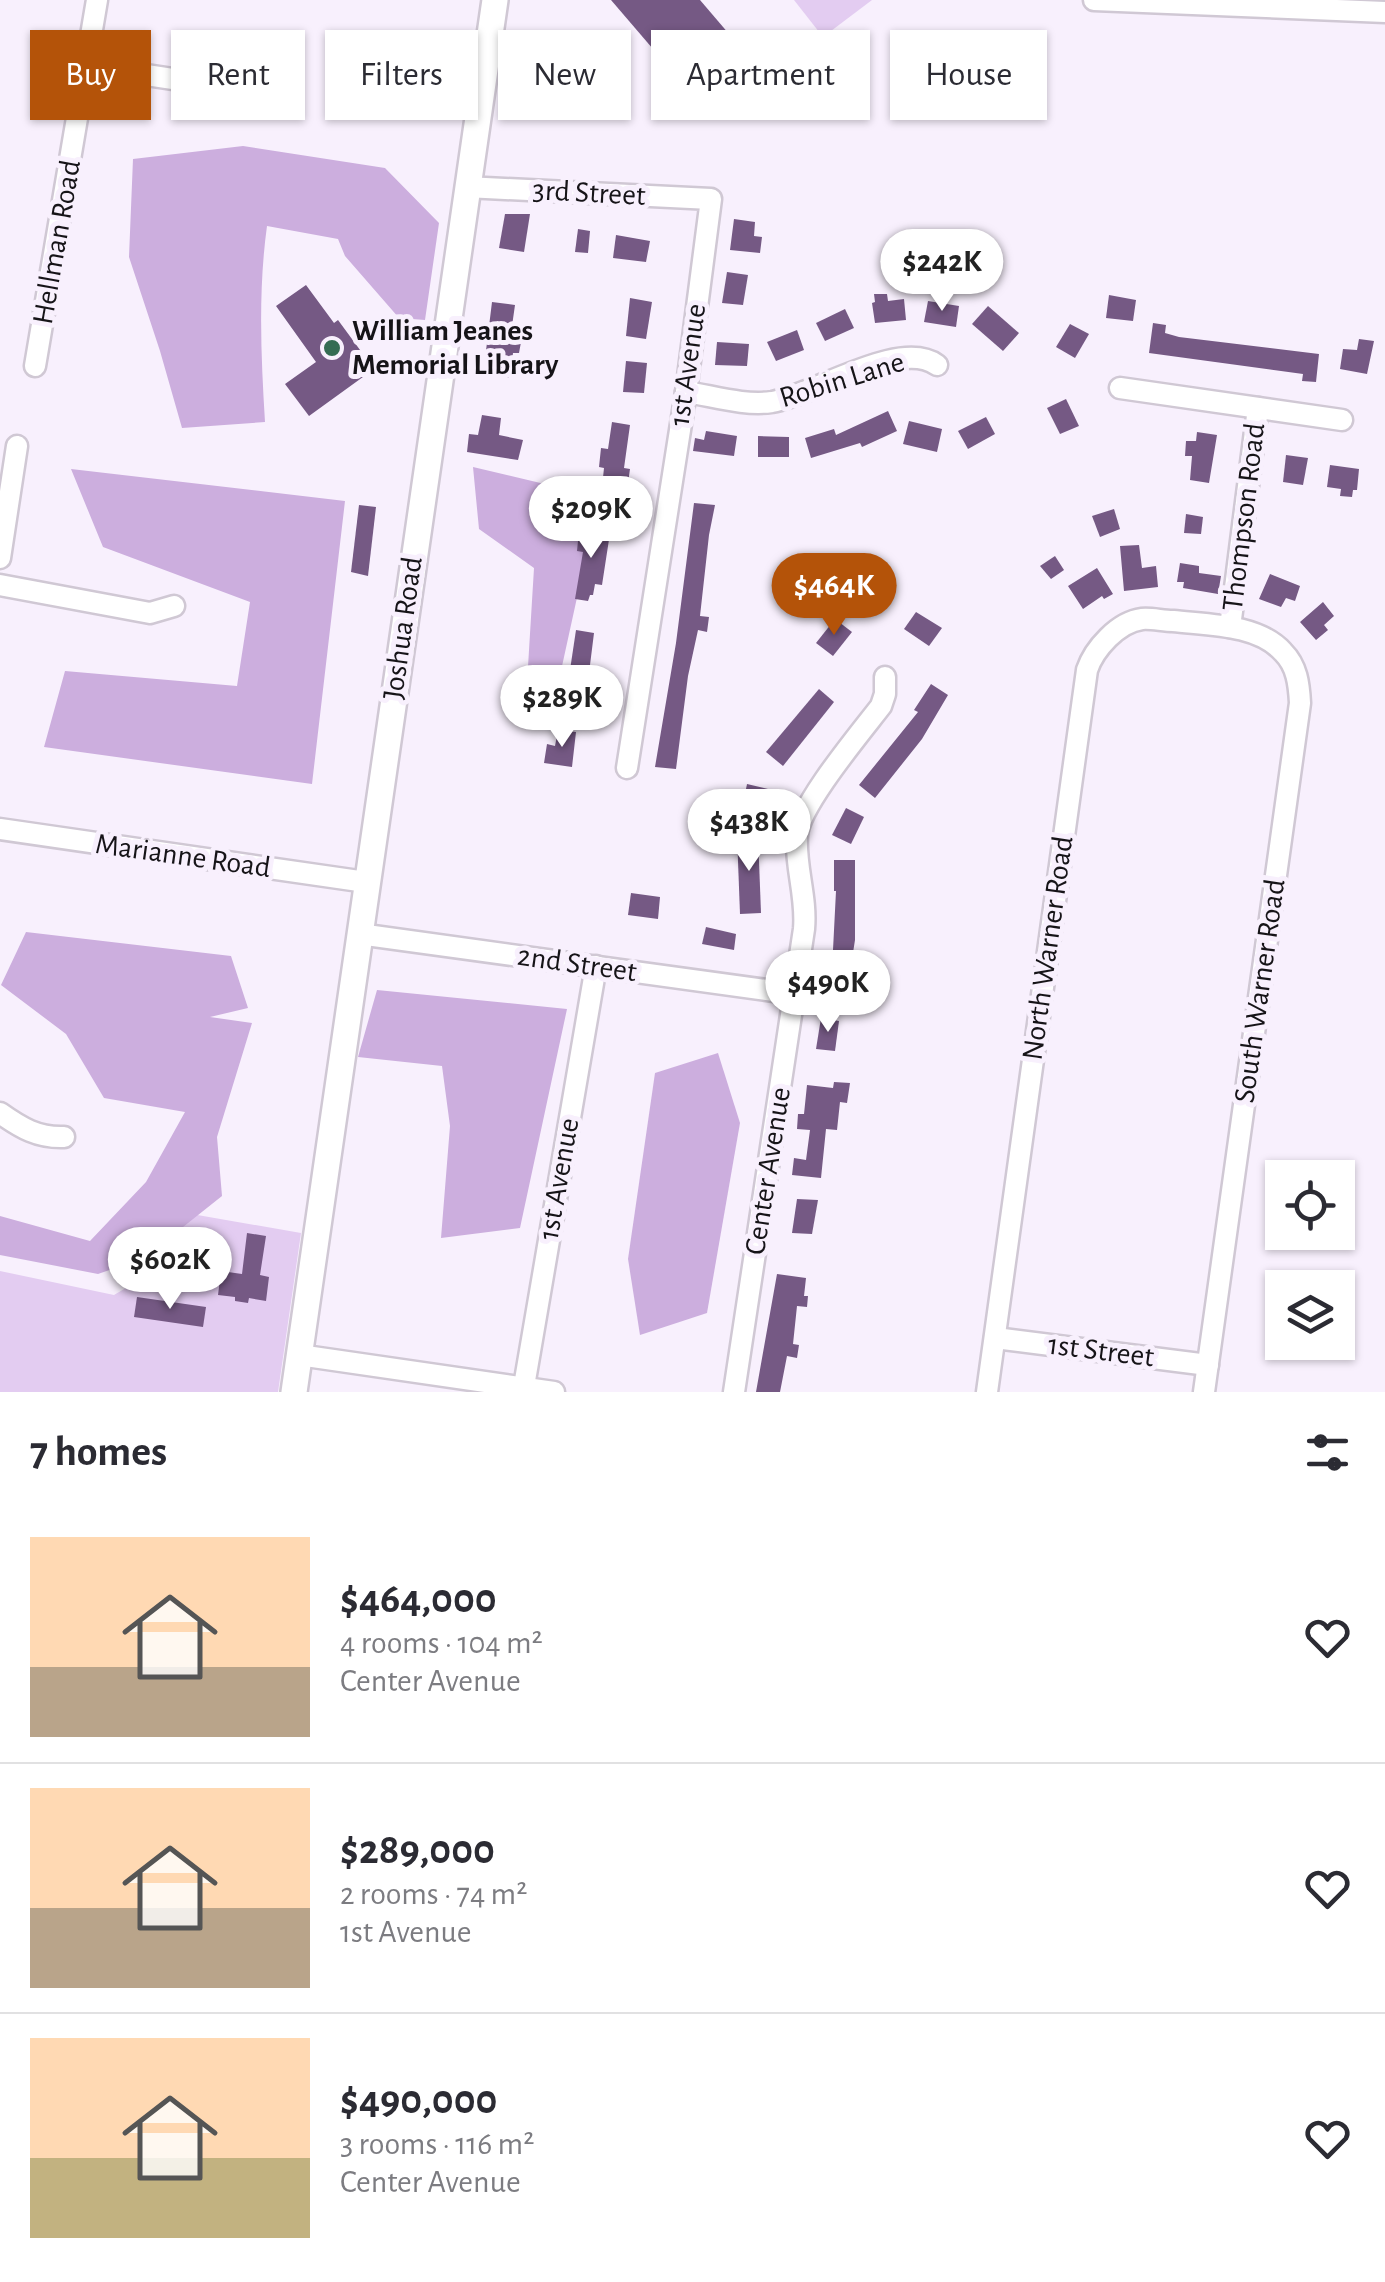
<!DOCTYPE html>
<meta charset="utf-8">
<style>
body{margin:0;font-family:"Alegreya Sans",sans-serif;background:#f7f7f7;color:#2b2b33;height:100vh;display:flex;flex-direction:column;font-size:38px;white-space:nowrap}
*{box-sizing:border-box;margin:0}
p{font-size:32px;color:#7c7c81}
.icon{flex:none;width:55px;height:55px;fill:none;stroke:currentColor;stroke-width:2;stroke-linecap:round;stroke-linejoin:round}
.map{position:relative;height:1392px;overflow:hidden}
.sheet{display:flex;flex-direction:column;background:#fff;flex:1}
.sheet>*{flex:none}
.hud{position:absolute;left:30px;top:30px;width:1325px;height:90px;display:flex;gap:20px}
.tools{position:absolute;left:1265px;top:1160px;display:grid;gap:20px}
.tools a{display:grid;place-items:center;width:90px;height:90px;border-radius:0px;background:#fff;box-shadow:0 2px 8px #0004;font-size:50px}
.price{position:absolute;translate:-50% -85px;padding:0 22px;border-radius:35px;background:#fff;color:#222;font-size:32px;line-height:65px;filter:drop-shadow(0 2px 5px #0008)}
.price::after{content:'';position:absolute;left:50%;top:60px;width:30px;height:22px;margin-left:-15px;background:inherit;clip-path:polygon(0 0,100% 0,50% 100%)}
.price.on{background:#b45309;color:#fff}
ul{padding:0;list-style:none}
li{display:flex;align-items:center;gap:30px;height:250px;padding:0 30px}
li+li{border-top:2px solid #e1e1e2}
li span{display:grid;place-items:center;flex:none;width:280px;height:200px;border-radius:0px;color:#555}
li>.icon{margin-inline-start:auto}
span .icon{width:120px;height:120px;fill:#fffc;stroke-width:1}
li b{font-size:42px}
h2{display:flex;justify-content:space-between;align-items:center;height:120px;padding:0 30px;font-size:42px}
.chip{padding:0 35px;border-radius:0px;background:#fff;box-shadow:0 2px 8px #0004;font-size:35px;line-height:90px}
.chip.on{background:#b45309;color:#fff}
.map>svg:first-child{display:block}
.green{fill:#e3ccf1}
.forest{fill:#ccaede}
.building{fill:#755984}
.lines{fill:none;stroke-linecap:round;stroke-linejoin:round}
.minor-casing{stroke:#d0c8d4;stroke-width:25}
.major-casing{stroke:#d0c8d4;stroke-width:30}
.minor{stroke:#fff;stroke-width:20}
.major{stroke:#fff;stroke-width:25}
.poi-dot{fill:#356c53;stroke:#f8f0fd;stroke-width:4}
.labels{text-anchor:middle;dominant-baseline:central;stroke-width:10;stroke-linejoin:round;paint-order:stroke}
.street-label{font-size:30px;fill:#161418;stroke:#f8f0fd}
.poi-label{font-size:30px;font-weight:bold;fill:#161418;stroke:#f8f0fd;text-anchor:start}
</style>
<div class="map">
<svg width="1385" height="1392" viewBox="0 0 1385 1392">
<rect width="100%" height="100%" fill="#f8f0fd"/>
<!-- green -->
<g class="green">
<polygon points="794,0 872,0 823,37"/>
<polygon points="186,1213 301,1233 278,1392 0,1392 0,1271 114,1295 156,1270"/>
</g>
<!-- forest -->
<g class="forest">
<path d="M243,146L385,168L439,223L425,320L399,318L345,256L338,239L267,226C258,291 261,357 265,422L182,428L160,351L129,257L133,159Z"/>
<polygon points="473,467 599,497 557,689 527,683 534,568 479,529"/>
<polygon points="71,469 345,501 312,784 44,747 65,671 237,686 250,602 103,547"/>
<polygon points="26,932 231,956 248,1008 210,1017 252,1023 217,1137 222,1196 144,1258 98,1274 0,1255 0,1216 90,1241 146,1182 185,1112 104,1098 66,1034 1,985"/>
<polygon points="377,990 567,1009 520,1228 441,1238 450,1126 442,1066 358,1057"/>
<polygon points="718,1053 740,1123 707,1313 640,1335 628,1259 655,1073"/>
</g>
<!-- building -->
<g class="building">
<polygon points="611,0 700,0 741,48 689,91"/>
<polygon points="505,214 530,214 524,252 499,248"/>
<polygon points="734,219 755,222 754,236 762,237 760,253 730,250"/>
<polygon points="578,229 590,231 588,253 575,252"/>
<polygon points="616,235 650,241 646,262 613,258"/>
<polygon points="727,272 748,275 743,305 722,303"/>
<polygon points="306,285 334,323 338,320 374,369 309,416 285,384 316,362 276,306"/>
<polygon points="874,294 887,294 888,301 904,299 906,320 875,323 872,303 875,302"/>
<polygon points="1109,295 1136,300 1133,321 1106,318"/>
<polygon points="630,298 652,302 646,339 626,336"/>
<polygon points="928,301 959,306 956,327 924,322"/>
<polygon points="492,302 515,305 512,326 518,327 516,340 521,342 519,353 513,353 510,378 483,375"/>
<polygon points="988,306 1019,333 1003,351 972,324"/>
<polygon points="845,309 854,328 825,341 816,323"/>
<polygon points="1153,323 1166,325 1165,333 1179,337 1319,354 1316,382 1302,381 1303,374 1149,353"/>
<polygon points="1070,324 1089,334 1075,358 1056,347"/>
<polygon points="797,330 804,350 776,361 767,342"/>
<polygon points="1359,339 1374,341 1367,374 1340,369 1343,349 1357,350"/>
<polygon points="717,342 749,344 747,366 715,365"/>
<polygon points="626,361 647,363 644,393 623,392"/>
<polygon points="1066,399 1079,426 1060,434 1047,408"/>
<polygon points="888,411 897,431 862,447 860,443 811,458 805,438 834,429 836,435"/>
<polygon points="482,415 501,418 499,435 523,440 518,460 467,452 469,434 478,435"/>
<polygon points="986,417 995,434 968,449 958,431"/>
<polygon points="909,421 942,429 937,452 903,444"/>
<polygon points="612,422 630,425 624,468 630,469 627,490 602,487 604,468 599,467 601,448 608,449"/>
<polygon points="706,431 737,436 734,456 693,451 695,438 704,440"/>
<polygon points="1197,432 1217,435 1209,483 1190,480 1192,456 1185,456 1186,441 1196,441"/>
<polygon points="758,436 789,437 789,457 758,457"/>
<polygon points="1286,455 1308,458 1303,485 1283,482"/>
<polygon points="1330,465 1359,469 1357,490 1353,490 1352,497 1340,496 1341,489 1327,487"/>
<polygon points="694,503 715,505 709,535 700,616 709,617 707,632 698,630 688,676 676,769 655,767 676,643"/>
<polygon points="359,505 376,507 368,576 351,572"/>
<polygon points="1114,509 1120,529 1100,537 1092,516"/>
<polygon points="1186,514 1203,517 1201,534 1184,533"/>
<polygon points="575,528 610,533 602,585 595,584 593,595 590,595 588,601 575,599 583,552 577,551 578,541 574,539"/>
<polygon points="1139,545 1142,568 1156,566 1158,587 1124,591 1120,546"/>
<polygon points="1055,556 1064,570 1051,579 1040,566"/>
<polygon points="1180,563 1199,566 1199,573 1221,576 1218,594 1183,588 1184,582 1177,582"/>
<polygon points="1097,568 1113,594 1104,599 1102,596 1083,609 1068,586"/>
<polygon points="1270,574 1300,586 1295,601 1286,598 1281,607 1259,599"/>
<polygon points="1323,602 1334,616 1324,625 1328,630 1316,640 1300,622"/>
<polygon points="916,612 942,628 929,646 904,629"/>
<polygon points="835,619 852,632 833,656 816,643"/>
<polygon points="576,630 594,633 589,673 570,670"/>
<polygon points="931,684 948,695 922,739 875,798 859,785 918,712 914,710"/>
<polygon points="819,689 834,702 783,766 766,752"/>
<polygon points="558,730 576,732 572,767 544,763 547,744 555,746"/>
<polygon points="747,784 768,789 761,819 741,814"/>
<polygon points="846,808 864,817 851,844 832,835"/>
<polygon points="737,835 758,835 761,913 740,914"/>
<polygon points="834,860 855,860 855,940 847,991 826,988 833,950 836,891 834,891"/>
<polygon points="631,893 660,897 658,919 628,915"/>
<polygon points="706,927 736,934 734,950 702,944"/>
<polygon points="821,1018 839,1021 835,1051 816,1049"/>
<polygon points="834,1082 850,1083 847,1103 840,1102 837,1130 826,1129 821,1178 792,1175 794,1158 806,1160 810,1130 797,1129 798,1114 804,1114 807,1085 833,1088"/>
<polygon points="797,1199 818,1200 812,1234 792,1233"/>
<polygon points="247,1233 266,1236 260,1275 269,1277 266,1301 249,1298 248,1303 235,1301 235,1297 218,1295 221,1271 242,1274"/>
<polygon points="777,1274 806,1278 804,1296 808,1296 807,1307 797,1306 793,1344 799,1345 797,1358 787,1356 780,1392 756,1392"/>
<polygon points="137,1297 206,1307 203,1327 134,1317"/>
</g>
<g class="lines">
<!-- minor casing -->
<g class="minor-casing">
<g id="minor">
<polyline points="1094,0 1385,12"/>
<polyline points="87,66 258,92"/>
<polyline points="466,187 711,199 686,392 627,768"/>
<polyline points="35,366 97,0"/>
<polyline points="1120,388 1342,420"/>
<path d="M686,392C713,396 744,406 772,402C814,395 900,338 937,365"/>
<polyline points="0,558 17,446"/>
<polyline points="0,585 150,613 174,606"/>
<polyline points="1230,627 1258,408"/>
<polyline points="0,829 366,882"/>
<polyline points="359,934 795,994"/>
<path d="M0,1113C21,1128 38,1138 64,1137"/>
<polyline points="995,1338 1208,1365"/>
<polyline points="299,1355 554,1392"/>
<polyline points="523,1392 596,966"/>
<path d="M734,1392L804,929C807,897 795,867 797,836C798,807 861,732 881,706L885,694V677"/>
<path d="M987,1392L1087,670C1094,649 1118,622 1142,619C1151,618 1163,621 1173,621C1208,625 1258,624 1283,652C1297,666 1299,684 1300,703L1204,1392"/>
</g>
</g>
<!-- major casing -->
<g class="major-casing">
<polyline id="major" points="294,1392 495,0"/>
</g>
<!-- minor -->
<use href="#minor" class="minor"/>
<!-- major -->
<use href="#major" class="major"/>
</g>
<!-- markers -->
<circle class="poi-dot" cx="332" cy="348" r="10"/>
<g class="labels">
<!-- street labels -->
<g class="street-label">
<text transform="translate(589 193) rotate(3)">3rd Street</text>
<text transform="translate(57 242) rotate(-80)">Hellman Road</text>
<text transform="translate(688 365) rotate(-82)">1st Avenue</text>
<text transform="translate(842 380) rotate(-17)">Robin Lane</text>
<text transform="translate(1244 517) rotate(-83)">Thompson Road</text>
<text transform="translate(403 628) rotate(-82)">Joshua Road</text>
<text transform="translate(183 856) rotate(8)">Marianne Road</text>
<text transform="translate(1048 948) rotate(-82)">North Warner Road</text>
<text transform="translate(577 964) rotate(8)">2nd Street</text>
<text transform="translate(1260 991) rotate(-82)">South Warner Road</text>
<text transform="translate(768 1171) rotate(-81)">Center Avenue</text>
<text transform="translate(559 1179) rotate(-80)">1st Avenue</text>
<text transform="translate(1101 1351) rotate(7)">1st Street</text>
</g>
<!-- poi labels -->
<g class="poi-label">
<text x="352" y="331">William Jeanes<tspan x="352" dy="34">Memorial Library</tspan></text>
</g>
</g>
</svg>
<div class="tools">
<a><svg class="icon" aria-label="locate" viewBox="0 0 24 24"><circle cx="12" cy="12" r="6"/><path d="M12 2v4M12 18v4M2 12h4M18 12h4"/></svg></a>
<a><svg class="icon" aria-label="layers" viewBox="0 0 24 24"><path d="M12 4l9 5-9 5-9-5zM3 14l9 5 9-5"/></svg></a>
</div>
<b class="price" style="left:942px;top:314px">$242K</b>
<b class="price" style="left:591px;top:561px">$209K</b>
<b class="price on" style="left:834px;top:638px">$464K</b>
<b class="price" style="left:562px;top:750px">$289K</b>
<b class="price" style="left:749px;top:874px">$438K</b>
<b class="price" style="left:828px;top:1035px">$490K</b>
<b class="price" style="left:170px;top:1312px">$602K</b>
<div class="hud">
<a class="chip on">Buy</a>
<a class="chip">Rent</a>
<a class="chip">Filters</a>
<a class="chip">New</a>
<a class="chip">Apartment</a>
<a class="chip">House</a>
</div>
</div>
<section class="sheet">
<h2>7 homes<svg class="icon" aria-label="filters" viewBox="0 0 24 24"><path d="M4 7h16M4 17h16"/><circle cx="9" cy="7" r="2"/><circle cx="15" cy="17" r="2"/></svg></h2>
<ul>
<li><span style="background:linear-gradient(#ffd9b3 65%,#b9a48a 0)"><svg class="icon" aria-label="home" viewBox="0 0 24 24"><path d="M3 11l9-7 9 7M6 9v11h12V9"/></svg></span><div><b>$464,000</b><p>4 rooms · 104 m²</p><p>Center Avenue</p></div><svg class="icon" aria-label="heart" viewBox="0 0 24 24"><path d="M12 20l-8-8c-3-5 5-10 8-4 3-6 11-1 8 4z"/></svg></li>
<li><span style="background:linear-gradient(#ffd9b3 60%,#b9a48a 0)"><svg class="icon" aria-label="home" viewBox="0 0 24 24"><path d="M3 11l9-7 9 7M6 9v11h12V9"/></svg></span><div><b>$289,000</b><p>2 rooms · 74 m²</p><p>1st Avenue</p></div><svg class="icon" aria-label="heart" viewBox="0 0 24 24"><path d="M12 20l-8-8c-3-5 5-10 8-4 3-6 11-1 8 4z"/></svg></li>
<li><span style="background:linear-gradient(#ffd9b3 60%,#c2b280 0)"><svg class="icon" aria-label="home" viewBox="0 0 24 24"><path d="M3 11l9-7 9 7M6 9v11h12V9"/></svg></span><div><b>$490,000</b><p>3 rooms · 116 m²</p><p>Center Avenue</p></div><svg class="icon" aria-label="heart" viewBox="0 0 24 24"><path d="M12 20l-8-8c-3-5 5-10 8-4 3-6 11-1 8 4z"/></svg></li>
</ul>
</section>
